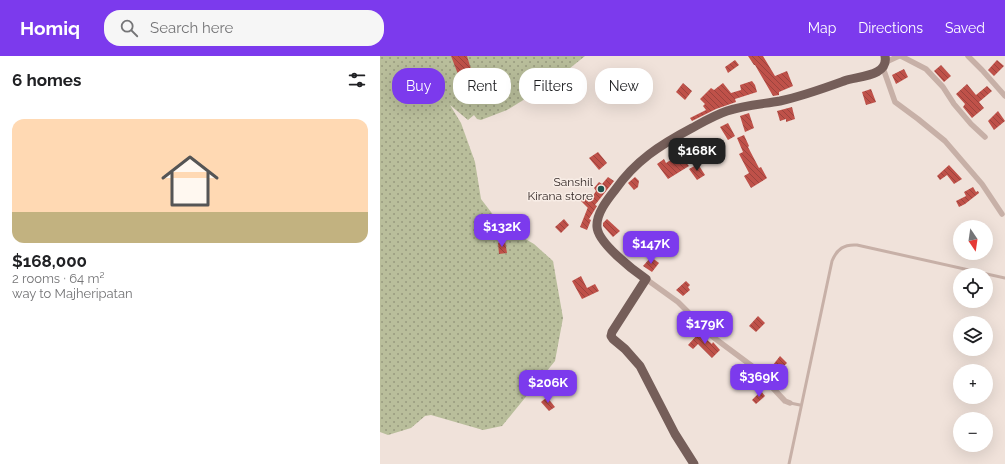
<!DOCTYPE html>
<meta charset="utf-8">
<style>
body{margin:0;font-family:Raleway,sans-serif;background:#f6f6f6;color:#202124;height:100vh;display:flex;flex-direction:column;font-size:15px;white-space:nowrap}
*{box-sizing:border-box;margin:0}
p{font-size:13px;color:#757577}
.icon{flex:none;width:22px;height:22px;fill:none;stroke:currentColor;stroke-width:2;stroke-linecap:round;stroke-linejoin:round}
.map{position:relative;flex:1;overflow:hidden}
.side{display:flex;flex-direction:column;background:#fff;width:380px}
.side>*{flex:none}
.guide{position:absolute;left:12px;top:12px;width:380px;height:36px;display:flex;gap:8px}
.needle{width:26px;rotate:167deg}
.fabs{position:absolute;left:573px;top:164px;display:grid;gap:8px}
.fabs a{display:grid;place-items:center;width:40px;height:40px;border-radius:50%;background:#fff;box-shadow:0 4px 16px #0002;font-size:20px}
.price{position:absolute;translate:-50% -34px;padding:0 9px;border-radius:8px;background:#7c3aed;color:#fff;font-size:13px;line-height:26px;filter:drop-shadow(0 1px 2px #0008)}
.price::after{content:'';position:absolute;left:50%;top:24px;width:12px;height:9px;margin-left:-6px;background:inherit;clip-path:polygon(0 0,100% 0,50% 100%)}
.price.on{background:#222;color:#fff}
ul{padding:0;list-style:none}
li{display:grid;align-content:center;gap:8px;height:212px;padding:0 12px}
li span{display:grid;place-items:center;height:124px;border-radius:12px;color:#555}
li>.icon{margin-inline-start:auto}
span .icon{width:72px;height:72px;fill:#fffc;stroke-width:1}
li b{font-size:17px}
h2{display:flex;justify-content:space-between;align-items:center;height:48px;padding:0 12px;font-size:17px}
.pill{padding:0 14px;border-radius:16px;background:#fff;box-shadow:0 4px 16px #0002;font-size:14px;line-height:36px}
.pill.on{background:#7c3aed;color:#fff}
header{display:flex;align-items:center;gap:24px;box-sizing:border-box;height:56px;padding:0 20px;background:#7c3aed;color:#fff}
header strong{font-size:19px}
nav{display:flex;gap:22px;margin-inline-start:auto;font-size:14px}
.search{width:280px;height:36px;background:#f6f6f6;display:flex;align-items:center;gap:10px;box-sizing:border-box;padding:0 14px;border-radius:16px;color:#757577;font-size:15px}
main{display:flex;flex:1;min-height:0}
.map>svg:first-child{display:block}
.grass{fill:url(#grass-dots)}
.building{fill:url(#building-back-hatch)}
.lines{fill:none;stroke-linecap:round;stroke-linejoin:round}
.lane{stroke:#c7b0a7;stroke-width:3}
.street{stroke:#c7b0a7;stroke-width:5.5}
.primary{stroke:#755e59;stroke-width:9}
.poi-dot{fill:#1f534d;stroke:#f8ede6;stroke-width:1.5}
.labels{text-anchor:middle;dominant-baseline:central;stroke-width:3;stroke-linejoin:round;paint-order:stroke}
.poi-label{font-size:12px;fill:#342927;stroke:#f8ede6;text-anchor:end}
</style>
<header>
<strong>Homiq</strong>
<div class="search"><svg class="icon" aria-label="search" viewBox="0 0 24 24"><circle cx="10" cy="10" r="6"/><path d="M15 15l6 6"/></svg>Search here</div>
<nav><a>Map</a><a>Directions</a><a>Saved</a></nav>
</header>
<main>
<section class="side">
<h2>6 homes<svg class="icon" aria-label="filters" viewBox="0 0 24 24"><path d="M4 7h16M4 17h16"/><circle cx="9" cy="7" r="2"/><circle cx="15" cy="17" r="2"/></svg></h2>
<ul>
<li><span style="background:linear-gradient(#ffd9b3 75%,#c2b280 0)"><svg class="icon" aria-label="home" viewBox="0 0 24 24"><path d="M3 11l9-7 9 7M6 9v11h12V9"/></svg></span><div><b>$168,000</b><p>2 rooms · 64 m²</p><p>way to Majheripatan</p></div></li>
</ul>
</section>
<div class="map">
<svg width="625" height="408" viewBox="0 0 625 408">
<defs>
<pattern id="grass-dots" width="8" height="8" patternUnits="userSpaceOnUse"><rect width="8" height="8" fill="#b9be9b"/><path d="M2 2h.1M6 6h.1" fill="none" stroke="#979a7e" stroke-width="1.8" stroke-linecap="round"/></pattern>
<pattern id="building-back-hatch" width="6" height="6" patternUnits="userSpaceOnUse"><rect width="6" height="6" fill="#bf5149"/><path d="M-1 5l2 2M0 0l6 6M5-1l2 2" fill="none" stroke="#9c433d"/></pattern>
</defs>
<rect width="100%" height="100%" fill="#f0e2da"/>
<!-- grass -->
<polygon class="grass" points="0,0 205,0 174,25 127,54 101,64 97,63 94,59 88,64 70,49 81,67 95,106 101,143 121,169 154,188 173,205 183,262 175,305 122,370 103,374 51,359 45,360 31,372 8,379 0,376"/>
<!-- building -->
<g class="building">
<polygon points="71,0 87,0 93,20 81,26"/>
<polygon points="368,0 383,0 395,20 407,15 413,30 399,36 399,39 393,40 375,9 374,9"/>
<polygon points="355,4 359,9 348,17 345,11"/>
<polygon points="617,4 624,10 614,20 608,14"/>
<polygon points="561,9 571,20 564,26 554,15"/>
<polygon points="524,13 528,21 516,28 512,19"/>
<polygon points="372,25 375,29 377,36 355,43 356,46 336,53 312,65 310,62 326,54 323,50 325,48 320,43 331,32 334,34 343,27 351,37 361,34 360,29"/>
<polygon points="303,27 312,35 305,44 296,36"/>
<polygon points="587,28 596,39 607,30 612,35 599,46 604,52 592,62 583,51 585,48 576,38"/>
<polygon points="491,33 496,46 486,49 482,36"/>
<polygon points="412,51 415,63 406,66 406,63 400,65 397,55"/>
<polygon points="618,55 625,65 614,74 608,65"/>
<polygon points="369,57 374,72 365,76 360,60"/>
<polygon points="348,67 355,80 348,84 340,71"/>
<polygon points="364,79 369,90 368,91 379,112 381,111 387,122 371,132 364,120 369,117 359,98 363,96 357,82"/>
<polygon points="218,96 227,107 219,114 209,102"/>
<polygon points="300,98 309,110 288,123 277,108 284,103 286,107"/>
<polygon points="318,108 325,119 317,124 309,113"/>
<polygon points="569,109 582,123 574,128 567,119 560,124 557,120"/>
<polygon points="228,121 234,125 215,149 217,150 209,163 211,164 207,174 200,171 208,151 208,152 201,145 204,141 209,146 216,135 214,132 219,126 222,128"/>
<polygon points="255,121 259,125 258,131 254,134 248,127"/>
<polygon points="593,131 596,136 598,135 599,137 585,148 579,151 576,145 586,140 584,136"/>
<polygon points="184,163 189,169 181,177 175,171"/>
<polygon points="227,163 240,175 233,181 223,170 223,167"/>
<polygon points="125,185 127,197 119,198 118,187"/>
<polygon points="271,201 279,207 272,216 263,210"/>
<polygon points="201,220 207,232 215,228 219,235 202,243 192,225"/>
<polygon points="306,225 310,229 308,231 310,234 303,240 296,234"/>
<polygon points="378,260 385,267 376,276 369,270"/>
<polygon points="319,277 332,288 333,286 340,294 332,302 318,288 313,293 308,289"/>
<polygon points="400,300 407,307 399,315 393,309"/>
<polygon points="361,313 370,321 366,326 357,318"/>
<polygon points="381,335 385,340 376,348 372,344"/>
<polygon points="167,341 175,351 169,355 161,346"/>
</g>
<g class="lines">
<!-- lane -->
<g class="lane">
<polyline points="410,347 420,349"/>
<path d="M409,408L452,205C457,193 464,188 477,189L625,222"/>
</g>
<!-- street -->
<g class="street">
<polyline points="521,0 546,13 563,31 574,48 591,68 605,81"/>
<polyline points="588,0 602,14 625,40"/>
<polyline points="506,6 519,0"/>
<polyline points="503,12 515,46 538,63 565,85 602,128 622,158"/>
<polyline points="266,223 298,246 333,281 372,310 405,345 410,347"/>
</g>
<!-- primary -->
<path class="primary" d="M314,408L295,378L260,310L245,293L233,283L231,280L232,276L266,223C253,214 218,187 217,171C216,158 227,144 235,134C255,105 280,89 312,72C323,66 335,59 347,55C364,49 383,48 400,45C423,40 442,33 464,25C477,20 509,21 505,0"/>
</g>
<!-- markers -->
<circle class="poi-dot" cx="221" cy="133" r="4"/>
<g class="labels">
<!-- poi labels -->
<g class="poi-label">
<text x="213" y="126">Sanshil<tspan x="213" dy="14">Kirana store</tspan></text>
</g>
</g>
</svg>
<div class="fabs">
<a><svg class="needle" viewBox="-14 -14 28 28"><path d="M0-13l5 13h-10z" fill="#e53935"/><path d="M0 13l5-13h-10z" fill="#757577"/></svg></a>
<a><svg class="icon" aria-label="locate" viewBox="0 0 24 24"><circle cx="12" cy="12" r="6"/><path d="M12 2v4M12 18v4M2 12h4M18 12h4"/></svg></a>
<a><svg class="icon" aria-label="layers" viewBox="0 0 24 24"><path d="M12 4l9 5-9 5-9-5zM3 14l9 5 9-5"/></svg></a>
<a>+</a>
<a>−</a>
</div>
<b class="price on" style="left:317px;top:116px">$168K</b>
<b class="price" style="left:122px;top:192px">$132K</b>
<b class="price" style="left:271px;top:209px">$147K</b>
<b class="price" style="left:325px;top:289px">$179K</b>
<b class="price" style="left:379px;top:342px">$369K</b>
<b class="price" style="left:168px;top:348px">$206K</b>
<div class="guide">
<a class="pill on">Buy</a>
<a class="pill">Rent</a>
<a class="pill">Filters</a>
<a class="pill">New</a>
</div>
</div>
</main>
